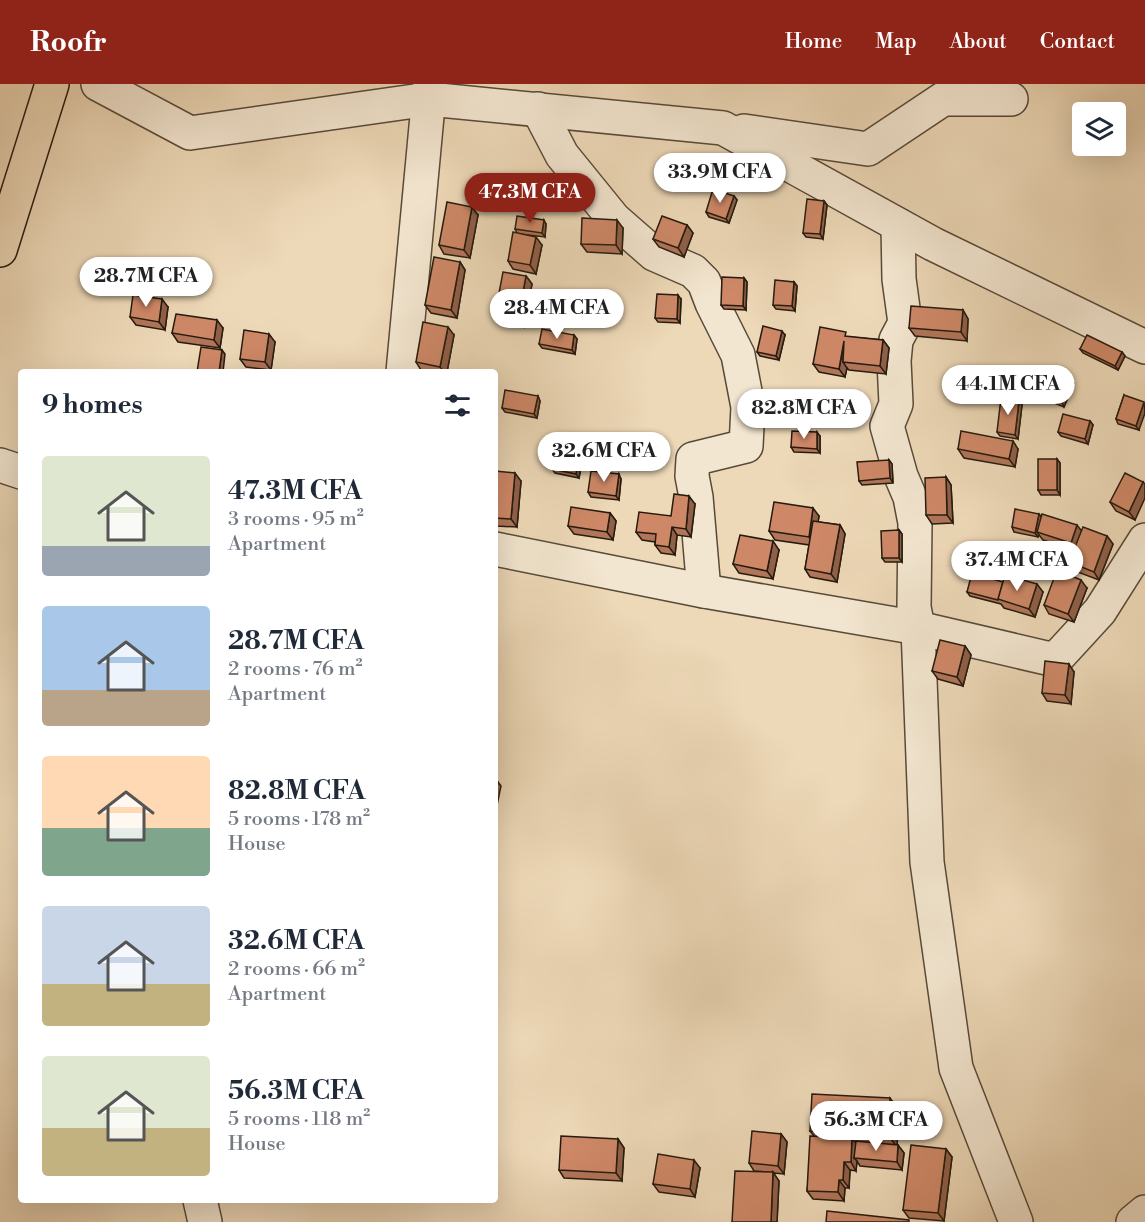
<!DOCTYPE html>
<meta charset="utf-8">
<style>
body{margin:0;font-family:"Libre Bodoni",serif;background:#f6f6f7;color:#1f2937;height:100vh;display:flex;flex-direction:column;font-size:22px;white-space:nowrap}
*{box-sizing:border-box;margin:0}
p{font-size:20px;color:#747a83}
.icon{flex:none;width:33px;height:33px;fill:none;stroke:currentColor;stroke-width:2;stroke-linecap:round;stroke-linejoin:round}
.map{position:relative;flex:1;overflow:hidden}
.sheet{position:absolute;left:18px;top:285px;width:480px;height:834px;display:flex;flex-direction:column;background:#fff;border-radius:6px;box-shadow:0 6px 24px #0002}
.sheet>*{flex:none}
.tools{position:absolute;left:1072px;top:18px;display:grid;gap:12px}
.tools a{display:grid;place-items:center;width:54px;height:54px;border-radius:6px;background:#fff;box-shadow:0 6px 24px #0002;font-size:30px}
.price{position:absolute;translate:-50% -51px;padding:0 14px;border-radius:21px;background:#fff;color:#222;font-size:20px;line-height:39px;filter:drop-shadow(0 2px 3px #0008)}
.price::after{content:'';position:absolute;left:50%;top:36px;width:18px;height:14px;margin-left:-9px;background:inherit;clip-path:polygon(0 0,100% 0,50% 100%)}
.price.selected{background:#8f2418;color:#fff}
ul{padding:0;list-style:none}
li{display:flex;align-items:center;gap:18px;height:150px;padding:0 24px}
li span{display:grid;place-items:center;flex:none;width:168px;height:120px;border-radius:6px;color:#555}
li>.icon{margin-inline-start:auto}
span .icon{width:72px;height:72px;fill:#fffc;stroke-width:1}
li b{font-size:26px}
h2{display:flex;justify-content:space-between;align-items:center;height:72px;padding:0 24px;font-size:26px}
header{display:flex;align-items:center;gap:36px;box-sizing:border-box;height:84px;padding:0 30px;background:#8f2418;color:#fff}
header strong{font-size:28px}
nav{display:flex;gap:33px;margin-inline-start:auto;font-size:21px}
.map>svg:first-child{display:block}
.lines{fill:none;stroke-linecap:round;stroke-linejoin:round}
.minor-casing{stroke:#584a39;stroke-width:36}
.major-casing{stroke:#261b0f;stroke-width:36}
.minor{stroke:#f3e6d0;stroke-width:33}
.major{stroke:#edd8b7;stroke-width:33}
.wall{fill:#b17559;stroke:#261b0f;stroke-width:1.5}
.shaded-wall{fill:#905f48;stroke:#261b0f;stroke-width:1.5}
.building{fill:#ce8867;stroke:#261b0f;stroke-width:1.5}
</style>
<header>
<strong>Roofr</strong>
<nav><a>Home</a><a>Map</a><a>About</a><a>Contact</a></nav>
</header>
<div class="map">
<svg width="1145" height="1138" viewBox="0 0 1145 1138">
<rect width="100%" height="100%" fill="#edd8b7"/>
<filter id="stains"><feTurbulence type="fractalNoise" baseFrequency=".00333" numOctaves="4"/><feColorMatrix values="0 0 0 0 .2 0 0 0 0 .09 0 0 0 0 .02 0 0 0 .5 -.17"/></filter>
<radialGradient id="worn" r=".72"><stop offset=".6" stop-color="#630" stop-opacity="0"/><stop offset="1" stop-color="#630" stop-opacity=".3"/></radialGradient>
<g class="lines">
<!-- minor casing -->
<g class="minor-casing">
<g id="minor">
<polyline points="98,0 190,49 429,15 723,44 933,160 1145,263"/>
<polyline points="538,25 562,71 614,135 654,170 693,187 704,198 712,219 738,271 748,323 746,362 693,375 692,392 696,413 704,507"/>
<polyline points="744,47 868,65 943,15 1011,15"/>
<polyline points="898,141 899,195 905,239 896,256 894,277 896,320 887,342 901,392 910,413 915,439 914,523 918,544 927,778 956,984 1016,1138"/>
<polyline points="403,288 430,0"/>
<polyline points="0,381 21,388"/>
<polyline points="495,465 704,507 918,544 1055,576 1100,527 1145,456"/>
<polyline points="200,1116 205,1138"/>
<polyline points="1133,1138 1145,1128"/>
</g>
</g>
<!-- major casing -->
<g class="major-casing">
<polyline id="major" points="0,166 52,0"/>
</g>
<!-- minor -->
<use href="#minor" class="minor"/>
<!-- major -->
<use href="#major" class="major"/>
</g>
<!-- wall -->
<g class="wall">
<polygon points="734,112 737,116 729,139 709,133 706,128"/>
<polygon points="824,117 827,121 823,155 806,153 803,149"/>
<polygon points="478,131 470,174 444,170 439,161"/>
<polygon points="546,140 545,153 520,150 542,161 536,190 513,185 508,177 517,149 515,145"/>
<polygon points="687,141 693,149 684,173 659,163 653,155"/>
<polygon points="623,144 622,170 587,168 581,160"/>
<polygon points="460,178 465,186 457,234 431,229 425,221"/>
<polygon points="526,192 532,200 524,243 501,238 495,230"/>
<polygon points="744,194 747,198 746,226 724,225 721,221"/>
<polygon points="794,198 797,202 795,227 776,225 773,221"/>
<polygon points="681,215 680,239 658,238 655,234"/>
<polygon points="168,223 165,246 136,241 130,233"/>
<polygon points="963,226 968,235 967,257 915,252 909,244"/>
<polygon points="223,244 220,264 178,258 172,249"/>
<polygon points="454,251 447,288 430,288 421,286 416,278"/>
<polygon points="574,251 577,255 575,270 542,264 539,260"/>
<polygon points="785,251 779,276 760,272 757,268"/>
<polygon points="849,253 883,256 889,264 886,290 849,286 847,284 845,293 819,288 813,280"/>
<polygon points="275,258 271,286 246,283 240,275"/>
<polygon points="1080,265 1122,268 1125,272 1118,286 1083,269"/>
<polygon points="1071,295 1074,299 1064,323 1049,317 1046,313"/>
<polygon points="1124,311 1139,346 1118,340 1116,335"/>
<polygon points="538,312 540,317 537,334 505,328 502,324"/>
<polygon points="1022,321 1018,355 1000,352 997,348"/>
<polygon points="1090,337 1093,341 1088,360 1061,352 1058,348"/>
<polygon points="820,352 820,369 794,368 791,363"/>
<polygon points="958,365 1018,365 1015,383 964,374"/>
<polygon points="584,368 579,394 555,389 552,385"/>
<polygon points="1057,375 1060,379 1060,411 1041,411 1038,406"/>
<polygon points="889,376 892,380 893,399 862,401 859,397"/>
<polygon points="495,387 521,397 517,443 496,442 495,440"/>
<polygon points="946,393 951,401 953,439 932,440 926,431"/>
<polygon points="621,395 619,416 591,413 588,408"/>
<polygon points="1143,398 1135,436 1116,427 1110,418"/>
<polygon points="695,420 691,453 677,451 675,471 661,469 655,461 655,458 642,456 636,448"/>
<polygon points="610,429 616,437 613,456 574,450 568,442"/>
<polygon points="1039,430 1041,433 1081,446 1107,452 1113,460 1099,496 1075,487 1069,478 1074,466 1043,456 1039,451 1038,453 1014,448 1012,443"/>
<polygon points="819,432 818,438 840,441 845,450 837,498 810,493 805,485 809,461 775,456 769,447"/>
<polygon points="899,446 902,450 902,478 885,478 882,474"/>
<polygon points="779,466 773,495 739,489 733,480"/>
<polygon points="1087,504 1074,538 1049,530 1044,521"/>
<polygon points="967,508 1043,508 1035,533 1004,524 1001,520 970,512"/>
<polygon points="965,562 971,571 963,602 938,595 932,587"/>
<polygon points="1074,588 1071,620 1047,617 1042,609"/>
<polygon points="899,1026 897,1060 904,1069 902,1086 860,1082 857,1077 856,1087 850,1086 849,1104 845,1104 844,1117 813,1115 807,1107 814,1052 810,1047"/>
<polygon points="781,1050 787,1058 784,1090 773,1089 779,1097 777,1138 732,1138 766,1088 754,1087 749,1079"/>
<polygon points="618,1055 624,1064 622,1097 564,1094 559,1086"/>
<polygon points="946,1065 952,1073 944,1137 909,1134 903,1126"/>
<polygon points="700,1084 695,1113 659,1108 653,1100"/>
</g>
<!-- shaded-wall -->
<g class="shaded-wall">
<polygon points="734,112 737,116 729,139 726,135"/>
<polygon points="824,117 827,121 823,155 820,150"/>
<polygon points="472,123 478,131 470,174 464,166"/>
<polygon points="544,136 546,140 545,153 542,149"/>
<polygon points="617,136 623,144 622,170 616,161"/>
<polygon points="687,141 693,149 684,173 678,164"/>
<polygon points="536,153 542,161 536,190 530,181"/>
<polygon points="460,178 465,186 457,234 451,226"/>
<polygon points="526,192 532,200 524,243 518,234"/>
<polygon points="744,194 747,198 746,226 743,222"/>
<polygon points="794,198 797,202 795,227 792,222"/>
<polygon points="678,211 681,215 680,239 677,235"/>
<polygon points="162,215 168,223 165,246 159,238"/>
<polygon points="963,226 968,235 967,257 961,248"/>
<polygon points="217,236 223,244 220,264 214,256"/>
<polygon points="448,243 454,251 447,288 444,288 440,283"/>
<polygon points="782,247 785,251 779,276 776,272"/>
<polygon points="269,250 275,258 271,286 265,278"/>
<polygon points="574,251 577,255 575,270 572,266"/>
<polygon points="883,256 889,264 886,290 880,282"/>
<polygon points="844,257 843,278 847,284 845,293 839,285"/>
<polygon points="222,266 225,270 223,288 219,288"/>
<polygon points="1122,268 1125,272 1118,286 1115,282"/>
<polygon points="1071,295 1074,299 1064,323 1062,318"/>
<polygon points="538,312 540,317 537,334 534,330"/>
<polygon points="1019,317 1022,321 1018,355 1015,351"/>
<polygon points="1144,318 1145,329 1139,346 1136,342"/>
<polygon points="1090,337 1093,341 1088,360 1085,355"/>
<polygon points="817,348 820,352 820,369 817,365"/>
<polygon points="1013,357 1018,365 1015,383 1009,375"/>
<polygon points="581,364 584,368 579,394 576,390"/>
<polygon points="1057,375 1060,379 1060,411 1057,406"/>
<polygon points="889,376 892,380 893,399 890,394"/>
<polygon points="515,389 521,397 517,443 511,435"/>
<polygon points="619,390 621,395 619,416 616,412"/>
<polygon points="946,393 951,401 953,439 947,431"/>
<polygon points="1143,398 1145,400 1145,414 1135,436 1129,428"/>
<polygon points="689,412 695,420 691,453 686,445"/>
<polygon points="813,424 819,432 814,462 809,453"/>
<polygon points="610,429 616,437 613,456 607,448"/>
<polygon points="1039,430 1042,434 1037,448 1039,451 1038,453 1035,449"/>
<polygon points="840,441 845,450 837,498 831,490"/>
<polygon points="1077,441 1083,449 1077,467 1071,459"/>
<polygon points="672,443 677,451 675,471 669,463"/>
<polygon points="899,446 902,450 902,478 899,474"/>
<polygon points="1107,452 1113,460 1099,496 1094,488"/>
<polygon points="773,457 779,466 773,495 767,487"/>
<polygon points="1081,496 1087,504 1074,538 1068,530"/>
<polygon points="1037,500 1043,508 1035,533 1029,525"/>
<polygon points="965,562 971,571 963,602 957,593"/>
<polygon points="1069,580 1074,588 1071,620 1065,611"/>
<polygon points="498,698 501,702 496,726 495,724 495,713"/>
<polygon points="890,1014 899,1026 897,1063 888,1051"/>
<polygon points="781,1050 787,1058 784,1090 778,1082"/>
<polygon points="852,1054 858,1062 854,1074 857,1077 856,1087 851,1078"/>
<polygon points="618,1055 624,1064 622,1097 616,1089"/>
<polygon points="898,1061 904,1069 902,1086 897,1078"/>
<polygon points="946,1065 952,1073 944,1137 938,1129"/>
<polygon points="694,1076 700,1084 695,1113 690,1105"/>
<polygon points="844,1078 850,1086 849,1104 843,1096"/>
<polygon points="773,1088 779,1097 777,1138 771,1138"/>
<polygon points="839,1096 845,1104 844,1117 838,1108"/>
</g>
<!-- building -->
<g class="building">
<polygon points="713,105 734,112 726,135 706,128"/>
<polygon points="807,115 824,117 820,150 803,149"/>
<polygon points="447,118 472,123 464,166 439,161"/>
<polygon points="517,132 544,136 542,149 515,145"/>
<polygon points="662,132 687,141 678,164 653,155"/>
<polygon points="582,134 617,136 616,161 581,160"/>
<polygon points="513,148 536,153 530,181 508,177"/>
<polygon points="434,173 460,178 451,226 425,221"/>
<polygon points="503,188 526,192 518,234 495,230"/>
<polygon points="722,193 744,194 743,222 721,221"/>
<polygon points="775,196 794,198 792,222 773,221"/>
<polygon points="657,210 678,211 677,235 655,234"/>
<polygon points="133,211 162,215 159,238 130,233"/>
<polygon points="911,222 963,226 961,248 909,244"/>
<polygon points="176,230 217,236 214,256 172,249"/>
<polygon points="423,238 448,243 440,283 416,278"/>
<polygon points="763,242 782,247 776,272 757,268"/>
<polygon points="820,243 846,248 845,252 883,256 880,282 843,278 844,257 839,285 813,280"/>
<polygon points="542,245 574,251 572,266 539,260"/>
<polygon points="244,246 269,250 265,278 240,275"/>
<polygon points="1087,251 1122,268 1115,282 1080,265"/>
<polygon points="201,263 222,266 219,288 197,288"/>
<polygon points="1056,290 1071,295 1062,318 1046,313"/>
<polygon points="505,306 538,312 534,330 502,324"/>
<polygon points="1124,311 1144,318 1136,342 1116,335"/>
<polygon points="1001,314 1019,317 1015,351 997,348"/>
<polygon points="1063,330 1090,337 1085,355 1058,348"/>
<polygon points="792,347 817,348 817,365 791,363"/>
<polygon points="961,347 1013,357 1009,375 958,365"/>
<polygon points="557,359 581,364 576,390 552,385"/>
<rect x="1038" y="375" width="19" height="31"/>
<polygon points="889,376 890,394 859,397 857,378"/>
<polygon points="495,387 515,389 511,435 495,434"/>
<polygon points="591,387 619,390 616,412 588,408"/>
<polygon points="1125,389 1143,398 1129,428 1110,418"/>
<polygon points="946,393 947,431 926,431 925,394"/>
<polygon points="674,410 689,412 686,445 672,443 669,463 655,461 656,450 636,448 639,428 671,432"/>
<polygon points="774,418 813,424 809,453 769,447"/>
<polygon points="571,423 610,429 607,448 568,442"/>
<polygon points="1015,425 1039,430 1035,449 1012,443"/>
<polygon points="1042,430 1077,441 1071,459 1037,448"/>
<polygon points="813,437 840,441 831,490 805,485"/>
<polygon points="1083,443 1107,452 1094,488 1069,478"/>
<polygon points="899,446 899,474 882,474 881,447"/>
<polygon points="740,451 773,457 767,487 733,480"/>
<polygon points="1057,486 1081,496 1068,530 1044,521"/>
<polygon points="972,489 1003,498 998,516 967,508"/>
<polygon points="1005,491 1037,500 1029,525 998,515"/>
<polygon points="940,556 965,562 957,593 932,587"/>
<polygon points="1045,577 1069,580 1065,611 1042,609"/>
<polygon points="495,697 498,698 495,713"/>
<polygon points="812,1010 890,1014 888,1051 810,1047"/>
<polygon points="752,1047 781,1050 778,1082 749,1079"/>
<polygon points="561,1052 618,1055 616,1089 559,1086"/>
<polygon points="810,1052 852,1054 851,1078 844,1078 843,1096 839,1096 838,1108 807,1107"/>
<polygon points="856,1057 898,1061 897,1078 854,1074"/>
<polygon points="911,1061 946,1065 938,1129 903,1126"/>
<polygon points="658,1070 694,1076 690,1105 653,1100"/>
<polygon points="735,1087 773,1088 771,1138 732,1138"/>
<polygon points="827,1127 909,1136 909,1138 826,1138"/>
</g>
<rect width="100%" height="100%" filter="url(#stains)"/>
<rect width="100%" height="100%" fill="url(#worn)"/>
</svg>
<div class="tools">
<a><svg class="icon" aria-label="layers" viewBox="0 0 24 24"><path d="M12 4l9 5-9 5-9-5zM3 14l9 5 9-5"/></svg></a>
</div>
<b class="price" style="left:720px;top:120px">33.9M CFA</b>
<b class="price selected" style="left:530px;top:140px">47.3M CFA</b>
<b class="price" style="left:146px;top:224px">28.7M CFA</b>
<b class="price" style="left:557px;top:256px">28.4M CFA</b>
<b class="price" style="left:1008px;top:332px">44.1M CFA</b>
<b class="price" style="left:804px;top:356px">82.8M CFA</b>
<b class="price" style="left:604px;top:399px">32.6M CFA</b>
<b class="price" style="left:1017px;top:508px">37.4M CFA</b>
<b class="price" style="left:876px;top:1068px">56.3M CFA</b>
<section class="sheet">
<h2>9 homes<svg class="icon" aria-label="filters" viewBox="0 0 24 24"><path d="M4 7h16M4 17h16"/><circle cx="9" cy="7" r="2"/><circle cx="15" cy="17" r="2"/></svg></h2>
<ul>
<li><span style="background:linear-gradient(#dfe7d0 75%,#9aa5b1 0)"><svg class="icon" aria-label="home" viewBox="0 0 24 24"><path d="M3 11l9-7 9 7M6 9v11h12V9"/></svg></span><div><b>47.3M CFA</b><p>3 rooms · 95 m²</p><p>Apartment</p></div></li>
<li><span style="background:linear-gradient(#a9c7e8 70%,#b9a48a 0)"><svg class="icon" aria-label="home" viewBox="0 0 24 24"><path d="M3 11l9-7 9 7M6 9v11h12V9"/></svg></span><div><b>28.7M CFA</b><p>2 rooms · 76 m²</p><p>Apartment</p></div></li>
<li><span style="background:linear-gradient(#ffd9b3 60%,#7fa58c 0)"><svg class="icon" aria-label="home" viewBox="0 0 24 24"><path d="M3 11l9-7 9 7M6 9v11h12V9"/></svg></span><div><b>82.8M CFA</b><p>5 rooms · 178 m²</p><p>House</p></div></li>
<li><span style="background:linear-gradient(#c9d6e8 65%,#c2b280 0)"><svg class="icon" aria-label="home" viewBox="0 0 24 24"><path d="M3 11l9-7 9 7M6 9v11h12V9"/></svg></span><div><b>32.6M CFA</b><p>2 rooms · 66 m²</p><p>Apartment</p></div></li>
<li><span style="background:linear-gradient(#dfe7d0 60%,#c2b280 0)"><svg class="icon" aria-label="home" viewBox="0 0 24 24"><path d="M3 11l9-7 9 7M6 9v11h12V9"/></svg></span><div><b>56.3M CFA</b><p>5 rooms · 118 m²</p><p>House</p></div></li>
</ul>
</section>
</div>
